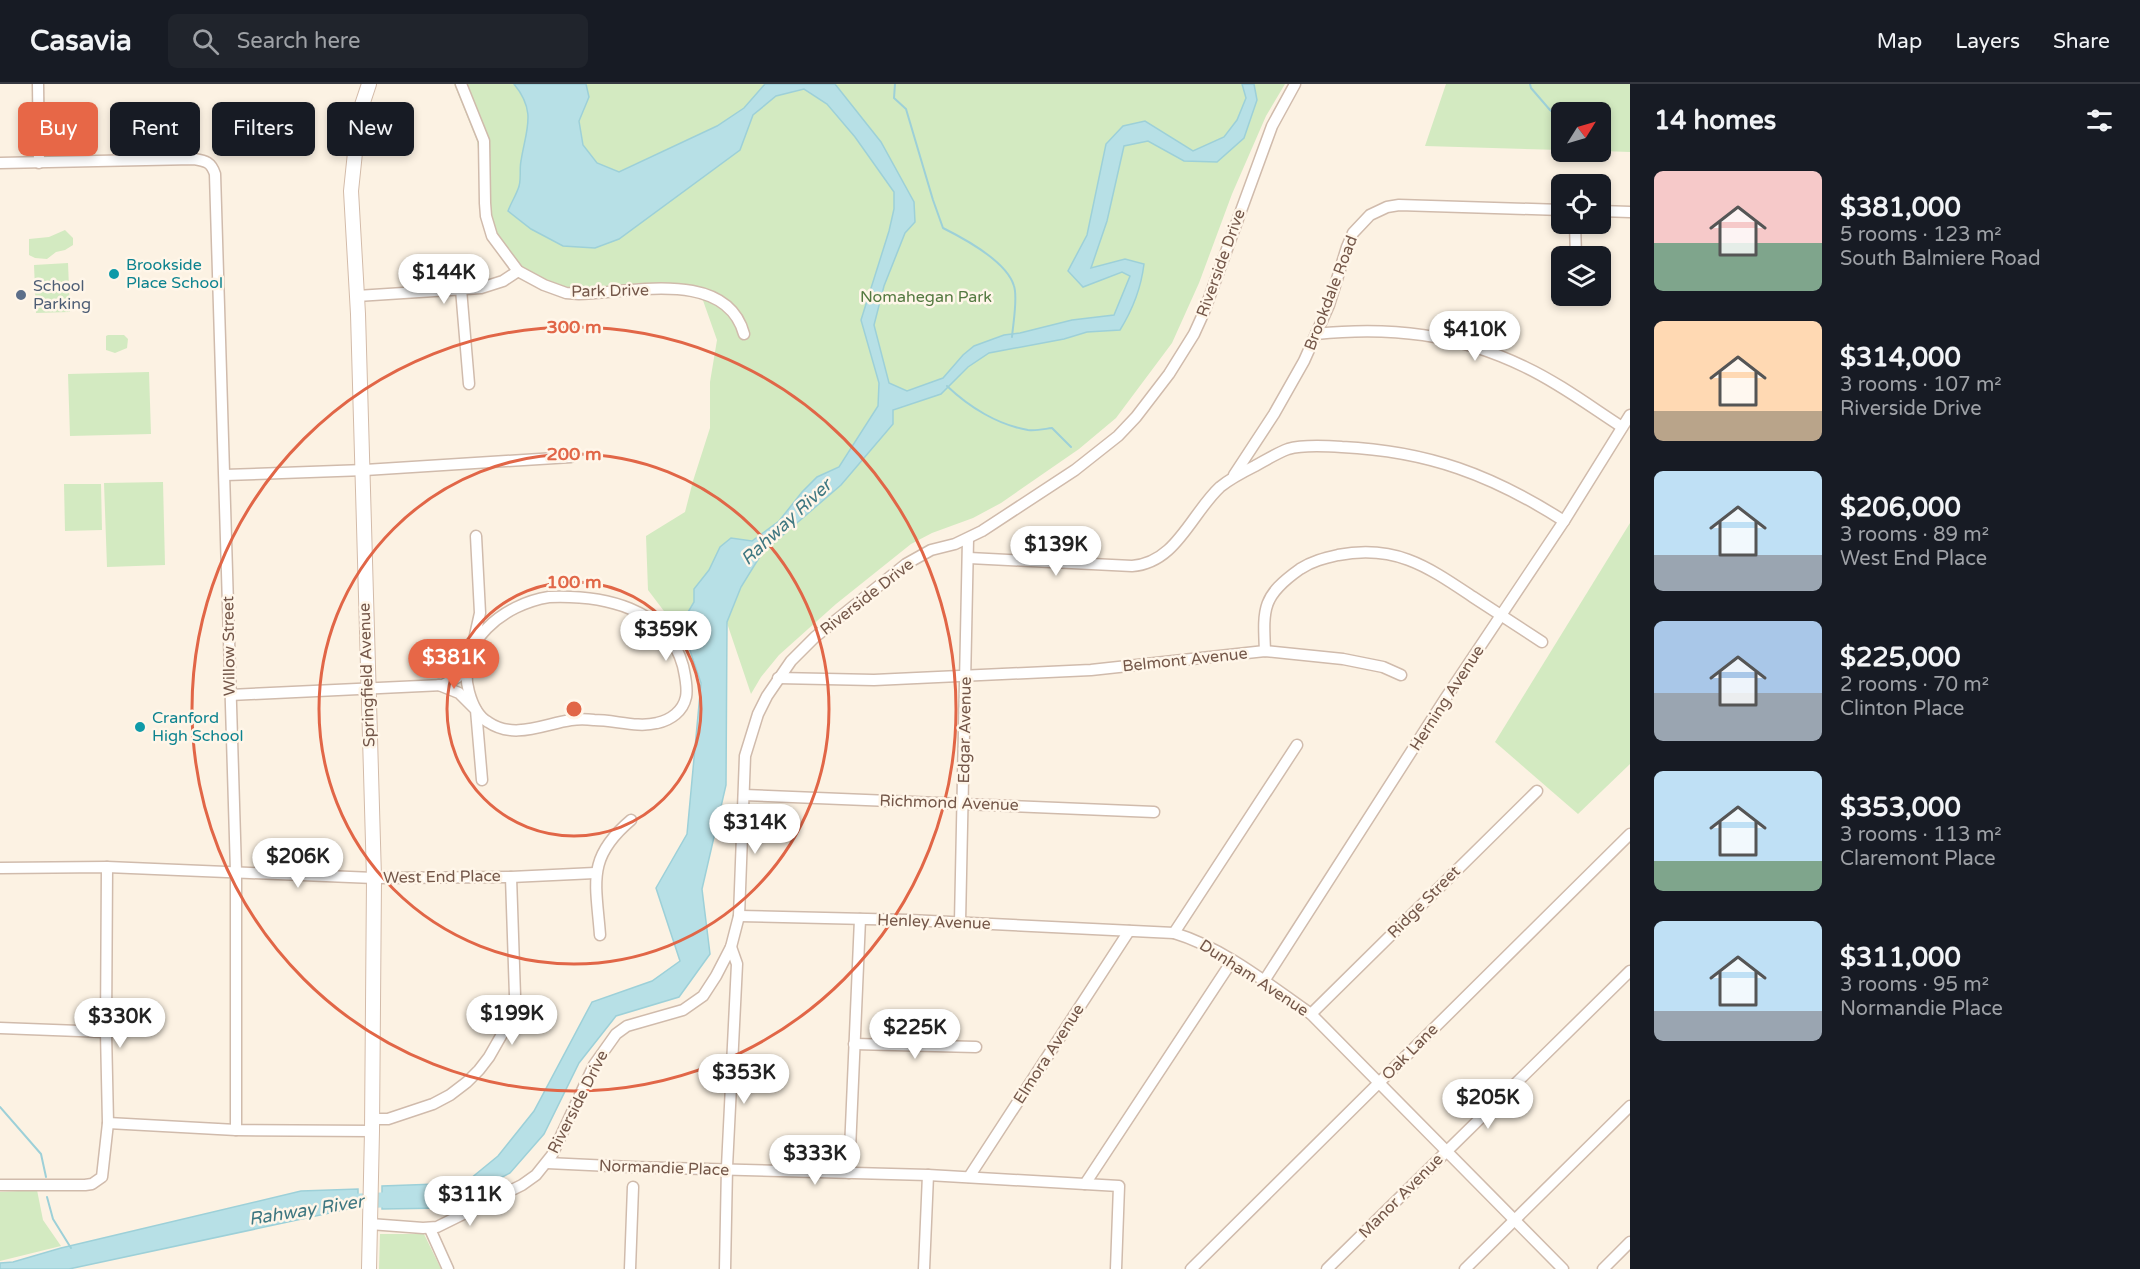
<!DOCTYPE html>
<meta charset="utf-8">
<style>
body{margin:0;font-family:"Varela Round",sans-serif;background:#20242c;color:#f1f3f6;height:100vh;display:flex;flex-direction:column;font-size:22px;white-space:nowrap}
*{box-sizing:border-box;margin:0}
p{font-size:20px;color:#9ea1a6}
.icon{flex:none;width:33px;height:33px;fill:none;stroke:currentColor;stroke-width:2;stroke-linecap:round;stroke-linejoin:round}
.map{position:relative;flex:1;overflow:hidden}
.panel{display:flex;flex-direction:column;background:#171b24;width:510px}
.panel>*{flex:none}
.top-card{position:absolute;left:18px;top:18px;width:570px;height:54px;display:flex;gap:12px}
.needle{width:39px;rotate:53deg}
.tools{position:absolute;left:1551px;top:18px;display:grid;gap:12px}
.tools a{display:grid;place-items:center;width:60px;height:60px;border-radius:9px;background:#171b24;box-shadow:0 3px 9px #0003;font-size:30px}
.price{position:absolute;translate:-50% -51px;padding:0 14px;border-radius:21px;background:#fff;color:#222;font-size:20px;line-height:39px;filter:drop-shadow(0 2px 3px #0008)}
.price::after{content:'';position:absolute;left:50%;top:36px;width:18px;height:14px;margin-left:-9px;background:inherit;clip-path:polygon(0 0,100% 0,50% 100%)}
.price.selected{background:#e76747;color:#fff}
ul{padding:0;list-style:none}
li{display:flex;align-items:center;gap:18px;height:150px;padding:0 24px}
li span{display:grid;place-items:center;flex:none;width:168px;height:120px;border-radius:9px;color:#555}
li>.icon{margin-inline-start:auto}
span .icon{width:72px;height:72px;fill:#fffc;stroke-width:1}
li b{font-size:26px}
h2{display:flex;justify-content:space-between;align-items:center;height:72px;padding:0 24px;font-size:26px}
.chip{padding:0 21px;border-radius:9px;background:#171b24;box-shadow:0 3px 9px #0003;font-size:21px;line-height:54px}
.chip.selected{background:#e76747;color:#fff}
header{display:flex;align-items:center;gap:36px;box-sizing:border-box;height:84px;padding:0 30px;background:#171b24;border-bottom:2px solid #363941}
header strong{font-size:28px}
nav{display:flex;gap:33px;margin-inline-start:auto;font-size:21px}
.search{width:420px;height:54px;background:#20242c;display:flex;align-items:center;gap:15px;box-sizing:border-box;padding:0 21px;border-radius:9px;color:#9ea1a6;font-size:22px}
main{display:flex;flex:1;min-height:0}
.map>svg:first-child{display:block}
.green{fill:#d3eac1}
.water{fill:#b7e0e6;stroke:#9dd0d8;stroke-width:1.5}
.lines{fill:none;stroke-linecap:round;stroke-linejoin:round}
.stream{stroke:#9dd0d8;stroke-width:2}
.river{stroke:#b7e0e6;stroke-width:15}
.street-casing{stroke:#d0bbac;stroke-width:13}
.secondary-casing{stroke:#d3bba9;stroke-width:16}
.street{stroke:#fff;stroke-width:10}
.secondary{stroke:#fff;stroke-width:14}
.ring{fill:none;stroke:#e16647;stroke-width:3}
.culture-dot{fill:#0f9aa8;stroke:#fff6e9;stroke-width:2}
.service-dot{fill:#5c6f8a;stroke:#fff6e9;stroke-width:2}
.labels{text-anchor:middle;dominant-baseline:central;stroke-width:5;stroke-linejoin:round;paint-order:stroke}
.street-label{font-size:16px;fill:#745749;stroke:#fff6e9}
.culture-label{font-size:16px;fill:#0d838f;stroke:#fff6e9;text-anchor:start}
.service-label{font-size:16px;fill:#4e5e75;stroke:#fff6e9;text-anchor:start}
.park-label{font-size:16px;fill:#547a41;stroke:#fff6e9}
.water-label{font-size:18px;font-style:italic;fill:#3f7781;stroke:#fff6e9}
.centre{fill:#e16647;stroke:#fff6e9;stroke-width:3}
.ring-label{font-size:18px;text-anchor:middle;font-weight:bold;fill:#e16647;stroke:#fff6e9;stroke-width:5;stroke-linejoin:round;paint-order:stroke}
</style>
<header>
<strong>Casavia</strong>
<div class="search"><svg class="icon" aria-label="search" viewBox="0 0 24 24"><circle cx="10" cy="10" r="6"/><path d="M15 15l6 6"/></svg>Search here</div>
<nav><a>Map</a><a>Layers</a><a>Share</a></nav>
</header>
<main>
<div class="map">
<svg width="1630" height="1185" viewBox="0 0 1630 1185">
<rect width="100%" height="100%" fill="#fcf2e3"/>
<!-- green -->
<g class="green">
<polygon points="454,0 1285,0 1266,32 1232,110 1199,199 1172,259 1116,334 1079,365 1001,419 973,434 932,449 911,460 836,520 779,571 761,593 751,610 727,539 680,541 673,539 648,506 646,452 685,428 693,397 710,344 710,298 717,256 700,208 579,210 533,196 492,152 485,119 477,57"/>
<polygon points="1446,0 1630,0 1630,68 1601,67 1600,28 1562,28 1561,66 1425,62"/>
<polygon points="65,146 73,154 73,161 65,166 56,168 47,175 35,174 29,171 29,155 49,153"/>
<polygon points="68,179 70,228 36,229 34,181"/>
<polygon points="108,251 124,251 128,255 127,264 115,269 106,266 106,252"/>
<polygon points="149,288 151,350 70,352 68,290"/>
<polygon points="163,398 165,481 107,483 104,399"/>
<polygon points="64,400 101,400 102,446 65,447"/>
<polygon points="1630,439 1630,680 1578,730 1495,658"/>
<polygon points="37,1106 43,1136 61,1162 0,1177 0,1108"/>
<polygon points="380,1150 424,1150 441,1185 379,1185"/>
</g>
<!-- water -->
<g class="water">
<path d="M514,0H586L589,13L579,37L583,61L597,79L619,88L717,42L744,24L765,0H835L881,58L914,118L915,138L905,149L884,202L874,241L889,299L907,307L943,294L963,271L974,262L1004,251L1020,249L1072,236L1114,231L1130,192L1122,188L1083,203L1068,187L1087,151L1106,60L1123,42L1145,37L1193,67L1224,53L1237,36L1246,14L1242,0H1254L1257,16L1244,54L1217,78L1184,77L1148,57L1124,62L1107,137L1091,184L1125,175L1144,180C1141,205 1133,225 1120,246L1087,248L1064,255L989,269L968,283L941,310L893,326V340L841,401L762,469L741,503L727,538L726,701L702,805L710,870L679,913L616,932L579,979L544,1050L510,1089L445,1124L382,1125V1102L465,1099L498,1072L534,1027L592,918L652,897L680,877L656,804L687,750L701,599L681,540L694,518V505L709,486L720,463L731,454L752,457L779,437L802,408L817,393L839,383L878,322L879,299L861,236L889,147L894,125V108L855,53L827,20L804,5L776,12L753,31L740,66L619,155L595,164L563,162L531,145L508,127C511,119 515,113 518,105C522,97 519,86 521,77C526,45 537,28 514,0Z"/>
<polygon points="358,1105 358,1123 69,1185 0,1185 0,1179 13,1178 61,1164 301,1107"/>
</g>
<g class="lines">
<!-- stream -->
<g class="stream">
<path d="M895,0L894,14L906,25L933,116L943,144C965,155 1007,178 1014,202C1018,214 1013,240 1012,253"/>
<polyline points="1530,0 1531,4 1550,26 1562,36"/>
<path d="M947,302C969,323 998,341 1028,346C1036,347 1044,345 1052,344L1071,363"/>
<polyline points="0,1023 41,1070 46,1093"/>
<polyline points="47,1113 53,1135 71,1164"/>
</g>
<!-- river -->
<polyline class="river" points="339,1118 402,1115"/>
<!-- street casing -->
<g class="street-casing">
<g id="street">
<polyline points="38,0 39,79"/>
<path d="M461,0L484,57L485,119L486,132L492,152L518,187L544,201L566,209L579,210C630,209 726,184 744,250"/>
<path d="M0,79L194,75C206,77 211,78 215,90L236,787V1046"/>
<polyline points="1600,127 1630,128"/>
<polyline points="1575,140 1576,172"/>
<polyline points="461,205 469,300"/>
<polyline points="357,212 481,204 503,197 518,187"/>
<path d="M1316,250C1391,242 1457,250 1525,283C1559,299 1591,323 1622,343"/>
<polyline points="225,391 365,386 571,373"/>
<polyline points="1234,391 1274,330 1304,277 1329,221 1347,163 1353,149 1370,131 1387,123 1399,121 1562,126"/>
<path d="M969,474L1132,482C1176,479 1191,430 1220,403C1231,394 1243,388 1255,382C1266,376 1277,369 1288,365C1301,361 1328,362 1342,363C1428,367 1492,391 1564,437"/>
<path d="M549,513C602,511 667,523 683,582C685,592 688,603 686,613C683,627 671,636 657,639C637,644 615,636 594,636C586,635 578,635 571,636C544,640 514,656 488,638C477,632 472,619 469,608C455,558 504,520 549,513Z"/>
<polyline points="474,556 480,529 476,452"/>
<path d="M1265,567C1263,524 1262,512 1300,485C1312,477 1325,474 1338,471C1396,460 1428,483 1473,513C1496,528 1519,543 1542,558"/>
<polyline points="778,594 874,596 1091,586 1265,567 1343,575 1383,583 1401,591"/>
<polyline points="439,601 459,609 476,626 482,696"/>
<polyline points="230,611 443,601 458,593 466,579"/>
<polyline points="744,711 1154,728"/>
<polyline points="0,784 107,783 374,794 511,793 595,789"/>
<path d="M739,832L909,836L1174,849C1224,864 1268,900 1311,930L1563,1185"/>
<polyline points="960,838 968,455"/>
<polyline points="1174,849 1297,661"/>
<path d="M600,851C596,798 586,774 631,736"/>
<polyline points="1264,897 1445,615 1564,437 1630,331"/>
<polyline points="1311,930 1537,707"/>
<polyline points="0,944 106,948"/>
<polyline points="854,960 976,963"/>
<polyline points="372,1035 388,1035 433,1020 450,1011 467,998 479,986 489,973 509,938 515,912 511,793"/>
<polyline points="108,1039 236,1046 372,1047"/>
<polyline points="547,1079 632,1083 928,1091 1119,1102 1116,1185"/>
<polyline points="849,1089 860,835"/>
<polyline points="969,1093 1129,847"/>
<polyline points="1085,1100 1232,877"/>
<polyline points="0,1101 85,1101 92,1100 102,1093 108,1039 106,948 107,783"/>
<polyline points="370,1140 423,1144 437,1143 522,1101 536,1091 552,1071 594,981 616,950 627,942 683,926 703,912 716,892 731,863 739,832 745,672 758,630 767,612 791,577 815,553 906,480 931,466 955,460 982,447 1075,386 1118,352 1136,333 1169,290 1194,250 1204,228 1272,42 1295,0"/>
<polyline points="430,1145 448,1185"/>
<polyline points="630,1185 633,1103"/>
<polyline points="725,1185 727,1083 737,880 731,863"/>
<polyline points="924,1185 928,1091"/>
<polyline points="1191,1185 1630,750"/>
<polyline points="1327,1185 1630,887"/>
<polyline points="1465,1185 1630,1022"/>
<polyline points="1603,1185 1630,1158"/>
</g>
</g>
<!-- secondary casing -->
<g class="secondary-casing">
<polyline id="secondary" points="369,1185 372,1047 374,794 358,230 351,107 359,30 369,0"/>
</g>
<!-- street -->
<use href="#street" class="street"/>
<!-- secondary -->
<use href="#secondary" class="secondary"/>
</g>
<!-- distance rings -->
<g class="ring">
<circle cx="574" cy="625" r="127"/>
<circle cx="574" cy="625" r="255"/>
<circle cx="574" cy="625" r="382"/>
</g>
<!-- markers -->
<g class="culture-dot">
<circle cx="114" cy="190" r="6"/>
<circle cx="140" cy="643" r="6"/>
</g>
<circle class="service-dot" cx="21" cy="211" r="6"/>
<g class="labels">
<!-- street labels -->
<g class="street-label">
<text transform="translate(1221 179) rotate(-70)">Riverside Drive</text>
<text transform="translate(610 207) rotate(-1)">Park Drive</text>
<text transform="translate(1331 209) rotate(-69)">Brookdale Road</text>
<text transform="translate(867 513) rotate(-38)">Riverside Drive</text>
<text transform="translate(229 562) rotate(-91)">Willow Street</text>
<text transform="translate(1185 576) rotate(-6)">Belmont Avenue</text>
<text transform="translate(367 591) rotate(-92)">Springfield Avenue</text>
<text transform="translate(1447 614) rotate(-57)">Herning Avenue</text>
<text transform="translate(965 646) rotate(-89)">Edgar Avenue</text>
<text transform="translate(949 719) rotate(2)">Richmond Avenue</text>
<text transform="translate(442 793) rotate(-1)">West End Place</text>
<text transform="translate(1424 818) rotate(-45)">Ridge Street</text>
<text transform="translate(934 838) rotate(2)">Henley Avenue</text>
<text transform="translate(1254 894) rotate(33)">Dunham Avenue</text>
<text transform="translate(1410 968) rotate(-45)">Oak Lane</text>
<text transform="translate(1049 970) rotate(-57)">Elmora Avenue</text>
<text transform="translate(578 1018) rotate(-63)">Riverside Drive</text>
<text transform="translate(664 1084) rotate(2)">Normandie Place</text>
<text transform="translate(1401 1112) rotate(-45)">Manor Avenue</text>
</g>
<!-- culture labels -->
<g class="culture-label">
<text x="126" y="181">Brookside<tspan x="126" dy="18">Place School</tspan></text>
<text x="152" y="634">Cranford<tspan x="152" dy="18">High School</tspan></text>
</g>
<!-- service labels -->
<g class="service-label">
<text x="33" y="202">School<tspan x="33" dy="18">Parking</tspan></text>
</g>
<!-- park labels -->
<g class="park-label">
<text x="926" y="213">Nomahegan Park</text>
</g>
<!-- water labels -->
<g class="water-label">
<text transform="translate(786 438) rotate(-43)">Rahway River</text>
<text transform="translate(306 1126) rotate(-9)">Rahway River</text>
</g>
</g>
<circle cx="574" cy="625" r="9" class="centre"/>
<g class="ring-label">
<text x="574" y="249">300 m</text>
<text x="574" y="376">200 m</text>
<text x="574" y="504">100 m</text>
</g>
</svg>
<div class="tools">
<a><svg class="needle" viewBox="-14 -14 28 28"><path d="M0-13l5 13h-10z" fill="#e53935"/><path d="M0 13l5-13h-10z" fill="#9ea1a6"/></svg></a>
<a><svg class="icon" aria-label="locate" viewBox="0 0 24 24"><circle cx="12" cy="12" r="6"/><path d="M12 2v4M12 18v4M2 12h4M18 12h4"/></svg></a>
<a><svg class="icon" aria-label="layers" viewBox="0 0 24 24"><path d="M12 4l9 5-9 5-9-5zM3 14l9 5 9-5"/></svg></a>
</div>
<b class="price" style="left:444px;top:221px">$144K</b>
<b class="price" style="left:1475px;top:278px">$410K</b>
<b class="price" style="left:1056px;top:493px">$139K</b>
<b class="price" style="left:666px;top:578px">$359K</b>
<b class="price selected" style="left:454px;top:606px">$381K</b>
<b class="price" style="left:755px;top:771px">$314K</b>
<b class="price" style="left:298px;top:805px">$206K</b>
<b class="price" style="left:512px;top:962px">$199K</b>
<b class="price" style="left:120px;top:965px">$330K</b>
<b class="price" style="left:915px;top:976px">$225K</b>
<b class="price" style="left:744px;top:1021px">$353K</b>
<b class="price" style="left:1488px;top:1046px">$205K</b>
<b class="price" style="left:815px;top:1102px">$333K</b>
<b class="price" style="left:470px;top:1143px">$311K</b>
<div class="top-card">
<a class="chip selected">Buy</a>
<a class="chip">Rent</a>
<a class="chip">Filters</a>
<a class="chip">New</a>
</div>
</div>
<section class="panel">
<h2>14 homes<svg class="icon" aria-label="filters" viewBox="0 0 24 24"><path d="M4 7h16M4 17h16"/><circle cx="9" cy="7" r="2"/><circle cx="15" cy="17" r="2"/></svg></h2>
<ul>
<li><span style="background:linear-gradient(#f6c9c9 60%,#7fa58c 0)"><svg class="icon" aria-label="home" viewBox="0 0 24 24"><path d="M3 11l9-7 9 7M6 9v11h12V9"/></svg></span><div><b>$381,000</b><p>5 rooms · 123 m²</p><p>South Balmiere Road</p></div></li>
<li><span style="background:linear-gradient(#ffd9b3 75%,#b9a48a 0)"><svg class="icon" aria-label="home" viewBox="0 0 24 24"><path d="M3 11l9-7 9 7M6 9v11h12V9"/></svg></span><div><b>$314,000</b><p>3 rooms · 107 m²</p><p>Riverside Drive</p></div></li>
<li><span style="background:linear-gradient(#bfe0f5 70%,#9aa5b1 0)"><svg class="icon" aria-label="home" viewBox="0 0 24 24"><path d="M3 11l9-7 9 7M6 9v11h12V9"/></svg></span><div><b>$206,000</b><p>3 rooms · 89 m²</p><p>West End Place</p></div></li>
<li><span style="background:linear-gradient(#a9c7e8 60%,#9aa5b1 0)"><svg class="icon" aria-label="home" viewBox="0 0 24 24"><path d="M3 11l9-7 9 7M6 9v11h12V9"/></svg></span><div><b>$225,000</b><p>2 rooms · 70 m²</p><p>Clinton Place</p></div></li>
<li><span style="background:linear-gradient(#bfe0f5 75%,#7fa58c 0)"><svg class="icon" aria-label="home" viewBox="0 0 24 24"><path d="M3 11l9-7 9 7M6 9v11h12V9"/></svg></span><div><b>$353,000</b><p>3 rooms · 113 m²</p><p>Claremont Place</p></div></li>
<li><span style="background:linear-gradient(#bfe0f5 75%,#9aa5b1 0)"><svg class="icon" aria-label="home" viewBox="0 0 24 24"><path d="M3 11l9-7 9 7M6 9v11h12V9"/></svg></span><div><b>$311,000</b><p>3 rooms · 95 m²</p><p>Normandie Place</p></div></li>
</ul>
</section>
</main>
